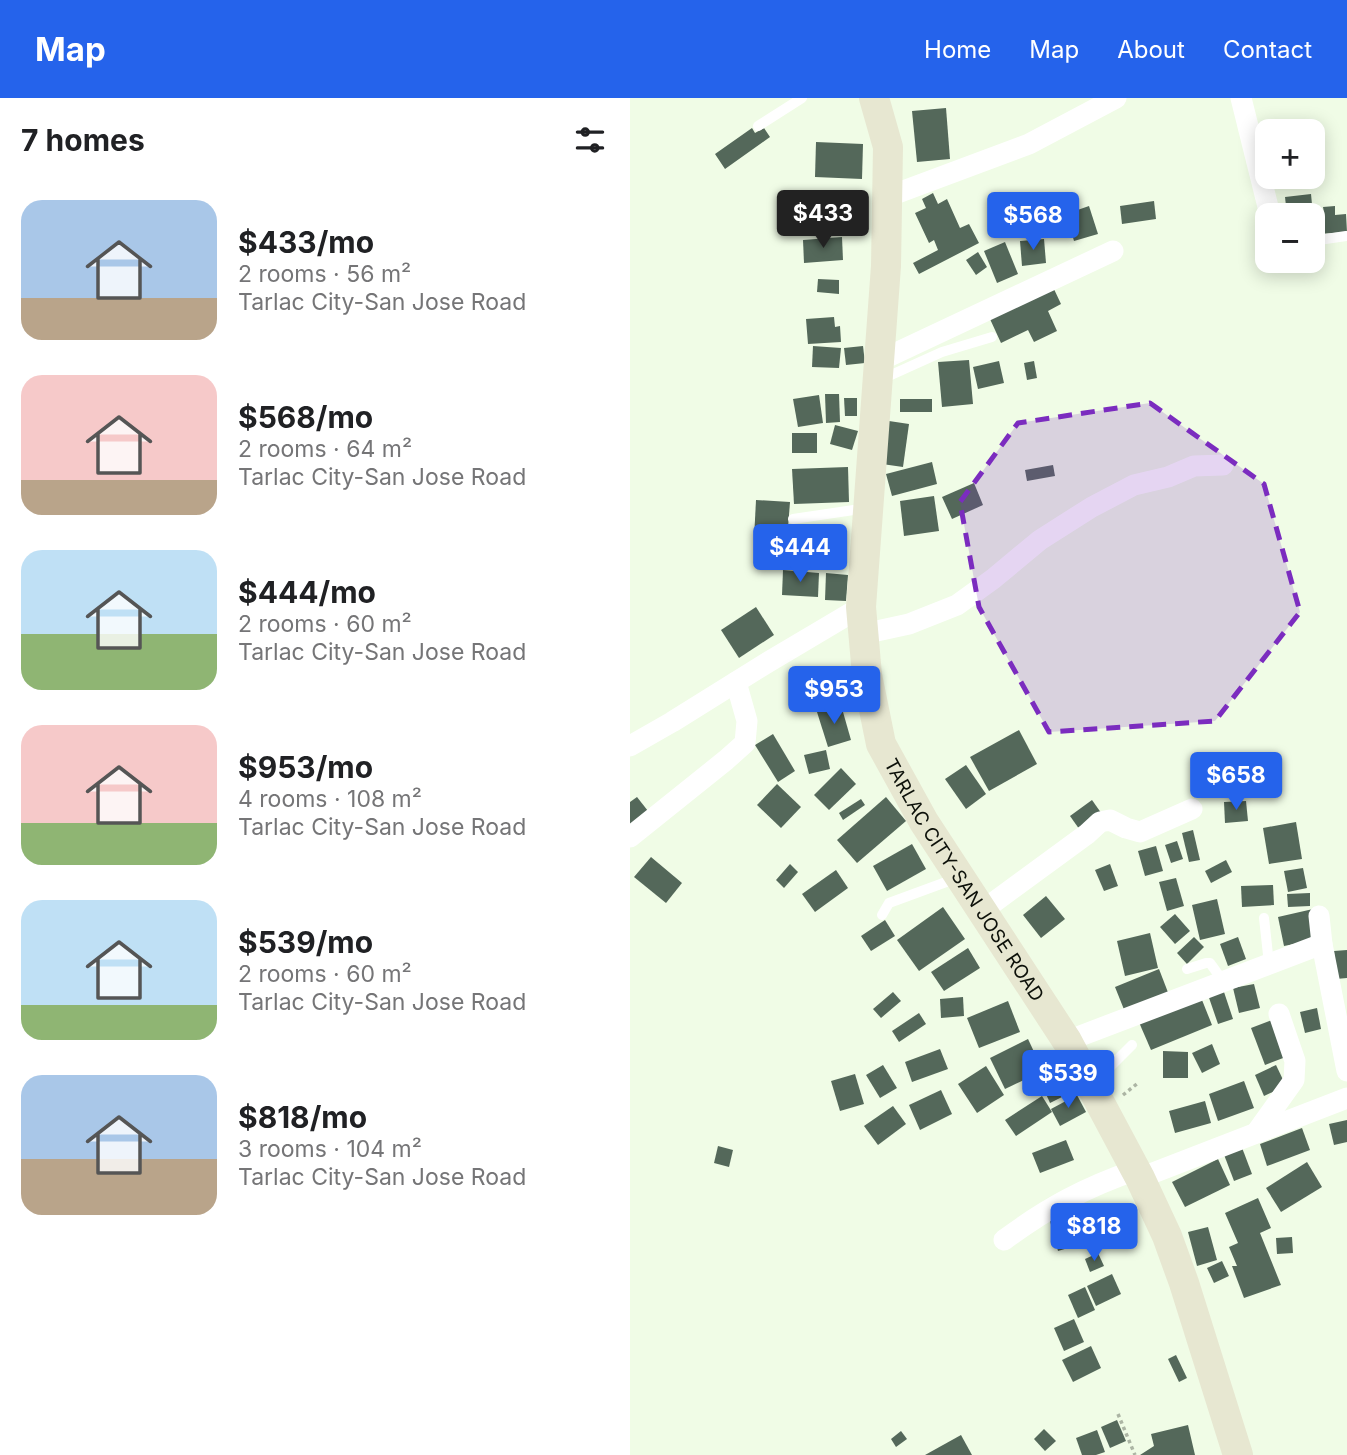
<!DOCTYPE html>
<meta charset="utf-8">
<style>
body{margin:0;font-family:Inter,sans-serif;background:#f6f6f6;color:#202124;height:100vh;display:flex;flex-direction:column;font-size:26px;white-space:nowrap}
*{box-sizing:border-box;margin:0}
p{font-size:23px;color:#757577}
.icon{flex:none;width:38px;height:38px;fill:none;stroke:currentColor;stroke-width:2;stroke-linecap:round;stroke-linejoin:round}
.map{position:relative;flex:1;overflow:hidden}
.panel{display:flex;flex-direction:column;background:#fff;width:630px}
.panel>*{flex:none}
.buttons{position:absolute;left:625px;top:21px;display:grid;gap:14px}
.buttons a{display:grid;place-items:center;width:70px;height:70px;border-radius:14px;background:#fff;box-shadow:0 4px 18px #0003;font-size:35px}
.price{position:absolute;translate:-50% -60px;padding:0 16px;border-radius:7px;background:#2563eb;color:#fff;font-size:23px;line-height:46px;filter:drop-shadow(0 2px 4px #0008)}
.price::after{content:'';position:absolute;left:50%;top:42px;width:21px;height:16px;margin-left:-10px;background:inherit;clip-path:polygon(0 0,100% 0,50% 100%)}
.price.selected{background:#222;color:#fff}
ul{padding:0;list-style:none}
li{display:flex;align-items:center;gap:21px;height:175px;padding:0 21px}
li span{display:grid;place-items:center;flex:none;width:196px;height:140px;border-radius:21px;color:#555}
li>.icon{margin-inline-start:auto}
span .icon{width:84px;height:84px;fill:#fffc;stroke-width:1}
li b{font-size:30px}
h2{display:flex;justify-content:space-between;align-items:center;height:84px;padding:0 21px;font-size:30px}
header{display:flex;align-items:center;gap:42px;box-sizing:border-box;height:98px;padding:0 35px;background:#2563eb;color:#fff}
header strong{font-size:33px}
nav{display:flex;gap:38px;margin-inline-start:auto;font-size:24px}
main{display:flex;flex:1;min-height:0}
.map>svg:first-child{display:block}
.building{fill:#54685a}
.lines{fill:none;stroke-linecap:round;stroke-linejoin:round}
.path{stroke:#acb5a4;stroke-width:3.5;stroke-dasharray:3.5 3.5;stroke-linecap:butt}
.lane{stroke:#fff;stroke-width:10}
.street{stroke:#fff;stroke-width:21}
.secondary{stroke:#e7e7d1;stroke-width:30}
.marked{fill:#7b2cbf;fill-opacity:0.2;stroke:#7b2cbf;stroke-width:5;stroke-dasharray:14 9;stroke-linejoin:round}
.labels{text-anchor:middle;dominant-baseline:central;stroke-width:7;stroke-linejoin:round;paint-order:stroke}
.street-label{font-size:19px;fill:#0d110a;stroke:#f0fce6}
</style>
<header>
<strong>Map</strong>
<nav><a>Home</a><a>Map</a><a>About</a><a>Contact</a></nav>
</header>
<main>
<section class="panel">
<h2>7 homes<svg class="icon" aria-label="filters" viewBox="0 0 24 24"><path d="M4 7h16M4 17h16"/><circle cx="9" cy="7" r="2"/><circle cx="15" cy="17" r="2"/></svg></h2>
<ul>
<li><span style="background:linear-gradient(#a9c7e8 70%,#b9a48a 0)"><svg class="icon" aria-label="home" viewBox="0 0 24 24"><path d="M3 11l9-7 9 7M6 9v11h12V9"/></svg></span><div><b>$433/mo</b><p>2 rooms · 56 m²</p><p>Tarlac City-San Jose Road</p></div></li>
<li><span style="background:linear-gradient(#f6c9c9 75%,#b9a48a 0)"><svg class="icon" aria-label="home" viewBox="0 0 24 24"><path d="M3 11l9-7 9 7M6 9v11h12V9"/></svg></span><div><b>$568/mo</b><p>2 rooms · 64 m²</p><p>Tarlac City-San Jose Road</p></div></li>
<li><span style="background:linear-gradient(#bfe0f5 60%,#8fb573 0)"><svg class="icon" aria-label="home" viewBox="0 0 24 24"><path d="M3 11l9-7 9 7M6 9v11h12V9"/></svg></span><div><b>$444/mo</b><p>2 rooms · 60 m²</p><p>Tarlac City-San Jose Road</p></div></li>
<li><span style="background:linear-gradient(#f6c9c9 70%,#8fb573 0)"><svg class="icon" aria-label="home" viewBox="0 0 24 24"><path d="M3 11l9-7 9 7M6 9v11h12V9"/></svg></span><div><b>$953/mo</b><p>4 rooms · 108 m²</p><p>Tarlac City-San Jose Road</p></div></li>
<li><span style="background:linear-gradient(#bfe0f5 75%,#8fb573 0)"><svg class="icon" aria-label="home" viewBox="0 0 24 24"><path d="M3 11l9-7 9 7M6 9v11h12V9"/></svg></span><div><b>$539/mo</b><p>2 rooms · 60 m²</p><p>Tarlac City-San Jose Road</p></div></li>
<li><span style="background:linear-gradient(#a9c7e8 60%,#b9a48a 0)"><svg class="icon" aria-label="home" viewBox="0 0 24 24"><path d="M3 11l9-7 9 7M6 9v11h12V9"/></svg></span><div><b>$818/mo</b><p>3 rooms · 104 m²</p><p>Tarlac City-San Jose Road</p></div></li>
</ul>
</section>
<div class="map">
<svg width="717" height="1357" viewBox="0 0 717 1357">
<rect width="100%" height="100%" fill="#f0fce6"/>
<!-- building -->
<g class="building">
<polygon points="316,10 320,61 287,64 282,13"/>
<polygon points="122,30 125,35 134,30 140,39 95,71 85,56"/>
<polygon points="186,44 233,46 232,81 185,79"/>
<polygon points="303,95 308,106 317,101 330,130 339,126 349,145 289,176 283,165 308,152 304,142 299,145 285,115 296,110 292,101"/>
<polygon points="681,96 683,117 657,117 655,99"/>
<polygon points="209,98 210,118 186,119 185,99"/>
<polygon points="524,103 526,121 492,126 490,108"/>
<polygon points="459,108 468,136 444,143 436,116"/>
<polygon points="705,108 705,117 716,116 717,134 689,136 687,121 695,120 693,109"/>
<polygon points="212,139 213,162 174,165 173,142"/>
<polygon points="414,141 416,165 392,168 390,143"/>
<polygon points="375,144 388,176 367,185 354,153"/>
<polygon points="348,154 357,169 346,177 336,162"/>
<polygon points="188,181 209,182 209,196 187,194"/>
<polygon points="423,189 431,206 418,213 427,233 404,244 398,232 371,245 360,221"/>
<polygon points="204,219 205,229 210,228 211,244 178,246 176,221"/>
<polygon points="183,248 211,250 209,270 182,269"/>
<polygon points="233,248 235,265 216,267 214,250"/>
<polygon points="339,262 343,306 312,309 308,264"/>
<polygon points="369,263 374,285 348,291 343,269"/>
<polygon points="404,263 407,280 397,282 394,265"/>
<polygon points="195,296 209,296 210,324 196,325"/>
<polygon points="189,297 193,325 168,329 163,301"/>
<polygon points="214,300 227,300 227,318 215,318"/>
<rect x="270" y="301" width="32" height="13"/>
<polygon points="259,323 279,326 273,369 252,366"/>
<polygon points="205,327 228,333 222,352 200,346"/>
<rect x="162" y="335" width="25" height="20"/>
<polygon points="302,364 307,386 262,398 256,376"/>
<polygon points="423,367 425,378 397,383 395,372"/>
<polygon points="218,369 219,404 164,406 162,371"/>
<polygon points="344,385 353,407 322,421 312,399"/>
<polygon points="304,398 309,433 274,438 270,403"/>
<polygon points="126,402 160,404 157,443 124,441"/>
<polygon points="197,436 198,458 167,460 166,438"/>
<polygon points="153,472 189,475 188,499 152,497"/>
<polygon points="196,475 218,477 216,503 195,502"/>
<polygon points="126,509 144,537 109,560 91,532"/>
<polygon points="211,607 221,642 198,649 187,614"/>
<polygon points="389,632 407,666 359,693 340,659"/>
<polygon points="143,636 165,673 148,684 125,647"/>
<polygon points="196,652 200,671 179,676 174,657"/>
<polygon points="336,667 356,696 336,711 315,681"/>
<polygon points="211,670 226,686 199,712 184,697"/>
<polygon points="147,686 171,709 151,730 127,707"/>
<polygon points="7,699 18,713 0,727 0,704"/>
<polygon points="256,699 276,723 227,765 207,742"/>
<polygon points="231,701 235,707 213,722 209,715"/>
<polygon points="462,702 474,719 452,735 440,718"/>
<polygon points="616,703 618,723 595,725 594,704"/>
<polygon points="666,724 672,761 639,766 633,730"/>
<polygon points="563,732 570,762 559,764 552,735"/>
<polygon points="547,743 553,761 541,765 535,747"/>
<polygon points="282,746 296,771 257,793 243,768"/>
<polygon points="526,748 533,773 515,778 508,753"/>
<polygon points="21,759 52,785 36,805 4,779"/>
<polygon points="596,762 602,774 581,785 575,773"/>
<polygon points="160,766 168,774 154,790 146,782"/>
<polygon points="480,766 488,788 474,793 465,772"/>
<polygon points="673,770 677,790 658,794 654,773"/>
<polygon points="206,772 218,790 185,814 172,796"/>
<polygon points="546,780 554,808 537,813 529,784"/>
<polygon points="643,787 644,807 612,809 611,788"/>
<polygon points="680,795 680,808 658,809 657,796"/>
<polygon points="416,798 435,821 411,840 393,817"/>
<polygon points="587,801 595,836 570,842 562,807"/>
<polygon points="313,809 335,841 289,873 267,842"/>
<polygon points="683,811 689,841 654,848 648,819"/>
<polygon points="545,816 560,833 545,846 530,829"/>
<polygon points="255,822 265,838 241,853 231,838"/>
<polygon points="520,835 528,870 495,878 487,843"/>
<polygon points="564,839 574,849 557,866 547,855"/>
<polygon points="608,839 616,861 598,868 590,846"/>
<polygon points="338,850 350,870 314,893 301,874"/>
<polygon points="717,852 717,880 706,881 704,853"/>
<polygon points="529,871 539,897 495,914 485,889"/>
<polygon points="624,886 630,910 609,915 603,890"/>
<polygon points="592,888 603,921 588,926 577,894"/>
<polygon points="263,894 271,903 251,920 243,911"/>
<polygon points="570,897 582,927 521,952 508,922"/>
<polygon points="333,899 334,918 311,920 310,901"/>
<polygon points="378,903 390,934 349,950 337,920"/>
<polygon points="687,910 691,931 675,935 670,914"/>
<polygon points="289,915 296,926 269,944 262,933"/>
<polygon points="647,920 661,957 635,967 621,930"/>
<polygon points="398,941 413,973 375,991 360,960"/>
<polygon points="582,946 590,966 572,975 562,955"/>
<polygon points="310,951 318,971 282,984 275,964"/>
<polygon points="533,953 558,954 558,980 533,980"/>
<polygon points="253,967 267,990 250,1000 236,977"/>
<polygon points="646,967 656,988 634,998 625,977"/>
<polygon points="356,968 374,997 347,1015 328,986"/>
<polygon points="421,971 427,978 399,998 394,991"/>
<polygon points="225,976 234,1006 210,1013 201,983"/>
<polygon points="614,983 624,1010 588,1023 579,996"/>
<polygon points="428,990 432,999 420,1005 416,996"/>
<polygon points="311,992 322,1016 290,1032 279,1007"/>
<polygon points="447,997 456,1014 430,1028 421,1011"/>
<polygon points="412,998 422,1014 386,1038 375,1022"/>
<polygon points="575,1003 581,1025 545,1035 539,1013"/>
<polygon points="263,1008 276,1026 248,1047 234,1028"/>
<polygon points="717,1022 717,1044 704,1047 699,1026"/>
<polygon points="672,1030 680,1052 637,1068 630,1046"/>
<polygon points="436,1042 444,1062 410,1075 402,1055"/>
<polygon points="611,1047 622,1076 604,1083 593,1054"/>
<polygon points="88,1048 103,1052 99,1069 84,1065"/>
<polygon points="588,1061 600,1087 555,1109 542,1084"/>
<polygon points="677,1064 692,1089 651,1114 636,1090"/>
<polygon points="628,1100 641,1130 630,1135 651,1187 614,1200 602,1168 607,1168 599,1149 608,1145 595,1115"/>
<polygon points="459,1112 468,1141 428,1153 420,1123"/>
<polygon points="578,1129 587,1162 567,1168 558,1134"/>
<polygon points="662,1139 663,1155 647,1156 646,1140"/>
<polygon points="468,1155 474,1168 460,1174 455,1161"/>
<polygon points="592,1163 599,1178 584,1185 577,1170"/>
<polygon points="482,1176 491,1196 466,1208 457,1188"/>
<polygon points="455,1189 465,1212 448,1220 438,1197"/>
<polygon points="444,1221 454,1244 434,1253 424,1230"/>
<polygon points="461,1248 471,1270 443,1284 432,1262"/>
<polygon points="546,1257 557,1280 549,1284 538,1261"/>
<polygon points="487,1322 496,1343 480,1350 471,1329"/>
<polygon points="558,1327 565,1357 510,1357 524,1348 521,1336"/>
<polygon points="414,1331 426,1343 415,1353 404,1341"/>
<polygon points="467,1332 475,1354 466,1357 452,1357 446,1340"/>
<polygon points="271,1333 277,1341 266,1349 261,1341"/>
<polygon points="331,1337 342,1357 295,1357"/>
</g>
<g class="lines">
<!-- path -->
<g class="path">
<polyline points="493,997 508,985"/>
<polyline points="488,1316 505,1357"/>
</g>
<!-- lane -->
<g class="lane">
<polyline points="128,28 172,0"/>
<polyline points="682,143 716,138"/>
<polyline points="250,282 312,254 362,239"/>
<polyline points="163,421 237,410"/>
<polyline points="252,817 259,805 327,780"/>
<polyline points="634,820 639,866"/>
<polyline points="557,871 576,865 580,865 593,883"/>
<polyline points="464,985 502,947"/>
</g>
<!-- street -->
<g class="street">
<polyline points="611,0 640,117"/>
<polyline points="257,99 399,46 486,0"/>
<polyline points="249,263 483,153"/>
<polyline points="233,536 279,526 327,507 363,481 410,442 462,409 504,387 538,379 564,368 593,367"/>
<polyline points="0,648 42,624 140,563 231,509"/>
<polyline points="0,739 96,662 115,645 117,623 106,584"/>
<polyline points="352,813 457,736 470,724 480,722 496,730 510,734 562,711"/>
<polyline points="689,818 692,846 717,973"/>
<polyline points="437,943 692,846"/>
<polyline points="626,1035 664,982 665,963 649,916"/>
<polyline points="510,1080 717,1000"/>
<path d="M374,1142C417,1110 456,1089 506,1072"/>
</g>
<!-- secondary -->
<path class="secondary" id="s1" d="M244,0L258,49L256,168L231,509L237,577L251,646L294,724L437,943L510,1080L537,1138L554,1185L608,1357"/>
</g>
<!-- marked area -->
<path class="marked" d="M520,305L634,386L670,514L585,623L419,634L349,509L330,404L388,325Z"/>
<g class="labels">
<!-- street labels -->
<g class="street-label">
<text stroke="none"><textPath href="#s1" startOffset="810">TARLAC CITY-SAN JOSE ROAD</textPath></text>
</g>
</g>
</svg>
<div class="buttons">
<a>+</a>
<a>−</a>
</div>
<b class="price selected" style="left:193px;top:152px">$433</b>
<b class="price" style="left:403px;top:154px">$568</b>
<b class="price" style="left:170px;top:486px">$444</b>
<b class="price" style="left:204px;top:628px">$953</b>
<b class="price" style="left:606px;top:714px">$658</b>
<b class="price" style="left:438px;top:1012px">$539</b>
<b class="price" style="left:464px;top:1165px">$818</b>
</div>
</main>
